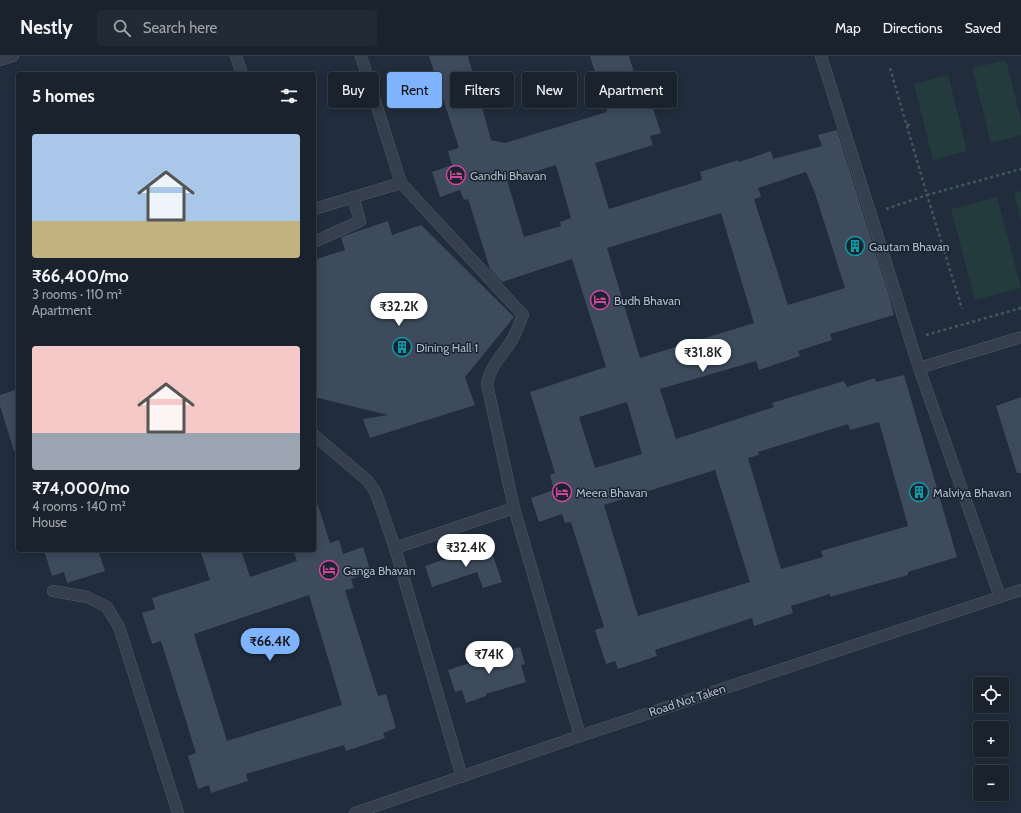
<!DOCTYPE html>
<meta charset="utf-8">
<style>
body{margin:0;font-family:Cabin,sans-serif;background:#222a35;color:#f1f3f6;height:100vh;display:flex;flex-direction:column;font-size:15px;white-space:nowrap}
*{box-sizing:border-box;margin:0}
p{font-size:13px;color:#9fa4aa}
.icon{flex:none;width:22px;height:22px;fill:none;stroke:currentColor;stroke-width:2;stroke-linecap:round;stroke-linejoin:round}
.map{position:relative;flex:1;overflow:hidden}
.sheet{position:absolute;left:16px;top:16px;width:300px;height:480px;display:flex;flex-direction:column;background:#19222d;border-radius:4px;box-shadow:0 2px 10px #0003,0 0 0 1px #373f49}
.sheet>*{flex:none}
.top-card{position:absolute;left:328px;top:16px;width:380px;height:36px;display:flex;gap:8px}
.tools{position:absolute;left:973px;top:621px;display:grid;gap:8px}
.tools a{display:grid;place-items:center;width:36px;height:36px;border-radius:4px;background:#19222d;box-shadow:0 2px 10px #0003,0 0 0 1px #373f49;font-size:20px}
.price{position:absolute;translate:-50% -34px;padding:0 9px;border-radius:14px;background:#fff;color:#222;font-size:13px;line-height:26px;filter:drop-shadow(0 1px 2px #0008)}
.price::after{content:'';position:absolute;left:50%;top:24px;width:12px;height:9px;margin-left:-6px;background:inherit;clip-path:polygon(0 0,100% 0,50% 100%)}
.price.on{background:#7fb3fe;color:#111}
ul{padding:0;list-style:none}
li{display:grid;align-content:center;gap:8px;height:212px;padding:0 16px}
li span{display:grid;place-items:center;height:124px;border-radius:4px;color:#555}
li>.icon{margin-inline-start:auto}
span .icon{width:72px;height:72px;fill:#fffc;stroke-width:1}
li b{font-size:17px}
h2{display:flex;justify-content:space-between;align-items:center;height:48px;padding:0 16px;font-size:17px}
.pill{padding:0 14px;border-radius:4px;background:#19222d;box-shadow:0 2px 10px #0003,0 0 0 1px #373f49;font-size:14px;line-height:36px}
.pill.on{background:#7fb3fe;color:#111}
header{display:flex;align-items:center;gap:24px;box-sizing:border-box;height:56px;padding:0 20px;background:#19222d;border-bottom:1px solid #373f49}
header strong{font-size:19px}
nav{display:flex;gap:22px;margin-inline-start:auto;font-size:14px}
.search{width:280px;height:36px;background:#222a35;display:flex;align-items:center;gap:10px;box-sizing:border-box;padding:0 14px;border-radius:4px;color:#9fa4aa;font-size:15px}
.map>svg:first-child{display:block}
.green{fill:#233b3d}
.building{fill:#3d4b5c;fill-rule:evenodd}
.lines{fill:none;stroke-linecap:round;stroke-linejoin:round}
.service-casing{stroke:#505a67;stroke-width:12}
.path{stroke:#41585b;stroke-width:2.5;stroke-dasharray:3 3;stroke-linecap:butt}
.service{stroke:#353f4d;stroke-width:11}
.labels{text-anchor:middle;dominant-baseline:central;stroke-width:3;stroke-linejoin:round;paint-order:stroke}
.poi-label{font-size:12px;fill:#b0bac8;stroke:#1a2431;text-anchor:start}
.street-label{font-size:12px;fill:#b0bac8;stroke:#1a2431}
</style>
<header>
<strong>Nestly</strong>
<div class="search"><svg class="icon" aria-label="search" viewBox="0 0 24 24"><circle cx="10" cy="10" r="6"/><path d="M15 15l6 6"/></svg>Search here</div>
<nav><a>Map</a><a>Directions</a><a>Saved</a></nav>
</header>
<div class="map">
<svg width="1021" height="757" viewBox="0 0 1021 757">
<rect width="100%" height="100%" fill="#212d3c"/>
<!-- green -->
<g class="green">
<polygon points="1006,4 1021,64 1021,79 991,87 972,12"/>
<polygon points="948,19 967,95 933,104 914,28"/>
<polygon points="1021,135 1021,164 1014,137"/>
<polygon points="997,141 1021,232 975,244 951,153"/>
</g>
<!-- building -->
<g class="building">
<path d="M429,0H468L491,84L505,87L607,56L590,0H629L643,46L650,43L661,77L650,80L653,89L595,107L609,153L702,124L700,116L738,104L739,106L771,95L773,103L822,90L818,79L837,74L889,239L894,259L830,278L832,284L798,295L800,300L759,314L756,305L660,333L676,383L774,351L772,347L844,325L847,331L875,322L876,326L904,319L957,501L908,516V519L830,541V538L791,550L793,557L754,570L752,562L655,594L657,600L618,613L615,605L606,608L595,574L604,571L571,466L565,467L562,458L539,466L531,442L554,434L550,419L555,417L530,336L606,311L572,203L502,226L490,213L468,143L464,144L460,134L440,141L432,116L452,109L448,95L459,92ZM556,109L571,162L560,166L561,170L524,181L507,124ZM806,116L815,137L845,232L788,249L754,143L761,141L758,132ZM721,157L754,267L640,302L607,192ZM627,346L642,398L595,412L579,361ZM879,366L908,470L821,495L823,501L781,513L748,402L759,399L758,396L848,368L850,374ZM715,414L750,526L638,560L604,449Z"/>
<polygon points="388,165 392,179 421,169 514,261 465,321 475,349 370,382 363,363 388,359 314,341 314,204 345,194 341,181"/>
<polygon points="18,333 18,394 14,395 0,350 0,339"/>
<polygon points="1021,341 1021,417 1017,417 996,350"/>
<path d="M318,449L330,487L339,484L343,498L363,491L371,517L351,523L354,532L345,534L378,640L386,638L396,672L383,677L385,682L346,695L344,689L246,718L248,725L211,737L209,729L198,733L188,700L196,697L161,585L152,588L142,557L155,553L152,542L210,524L200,494H241L250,521L297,505L293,494H314V450ZM309,539L342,649L227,685L194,578Z"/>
<polygon points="489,488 502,526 483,532 477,516 432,531 425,510"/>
<polygon points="44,494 98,494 105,515 67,527 64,516 52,520"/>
<polygon points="520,591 525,608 521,609 526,626 486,638 486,640 466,647 462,634 455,636 448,614"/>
</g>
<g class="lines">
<!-- service casing -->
<g class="service-casing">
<g id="service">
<polyline points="236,0 242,18"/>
<path d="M361,0L401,127L523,259C520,265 519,270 516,276C508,296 491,305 487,328L514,452L580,680"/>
<polyline points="821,0 919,312 1000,541"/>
<polyline points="0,4 13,0"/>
<polyline points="314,153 401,127"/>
<polyline points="314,186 360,165 353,141"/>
<polyline points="919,312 1021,281"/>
<polyline points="314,379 368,425 376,437 395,492 462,721"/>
<polyline points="395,492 514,452"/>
<polyline points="53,535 87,541 107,551 119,571 178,757"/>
<polyline points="355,757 580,680 1021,534"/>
</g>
</g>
<!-- path -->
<g class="path">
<polyline points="890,12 927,139 1021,113"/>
<polyline points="907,69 912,68"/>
<polyline points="886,153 927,139 962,253"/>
<polyline points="944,195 949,194"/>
<polyline points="926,279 1021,252"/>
</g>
<!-- service -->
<use href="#service" class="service"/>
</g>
<!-- icons -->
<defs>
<g id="hotel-ring" transform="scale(1)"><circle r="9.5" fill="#1a2431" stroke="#d1479c" stroke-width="1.5"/><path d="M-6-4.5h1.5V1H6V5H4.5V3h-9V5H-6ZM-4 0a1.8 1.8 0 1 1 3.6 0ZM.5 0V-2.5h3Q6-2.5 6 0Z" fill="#d1479c"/></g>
<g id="building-ring" transform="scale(1)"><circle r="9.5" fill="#1a2431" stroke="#0f9aa8" stroke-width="1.5"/><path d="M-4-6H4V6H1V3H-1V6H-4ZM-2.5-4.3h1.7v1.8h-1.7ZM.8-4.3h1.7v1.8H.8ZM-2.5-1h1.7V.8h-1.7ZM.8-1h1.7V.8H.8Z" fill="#0f9aa8"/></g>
</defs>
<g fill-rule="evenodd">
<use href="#hotel-ring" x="456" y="119"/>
<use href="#building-ring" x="855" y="190"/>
<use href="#hotel-ring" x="600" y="244"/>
<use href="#building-ring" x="402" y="291"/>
<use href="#hotel-ring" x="562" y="436"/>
<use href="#building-ring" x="919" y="436"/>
<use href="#hotel-ring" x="329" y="514"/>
</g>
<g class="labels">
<!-- poi labels -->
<g class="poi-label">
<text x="470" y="119">Gandhi Bhavan</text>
<text x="869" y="190">Gautam Bhavan</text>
<text x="614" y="244">Budh Bhavan</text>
<text x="416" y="291">Dining Hall 1</text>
<text x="576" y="436">Meera Bhavan</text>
<text x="933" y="436">Malviya Bhavan</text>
<text x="343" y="514">Ganga Bhavan</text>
</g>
<!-- street labels -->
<g class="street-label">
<text transform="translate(687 644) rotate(-18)">Road Not Taken</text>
</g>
</g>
</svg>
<div class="tools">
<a><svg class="icon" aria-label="locate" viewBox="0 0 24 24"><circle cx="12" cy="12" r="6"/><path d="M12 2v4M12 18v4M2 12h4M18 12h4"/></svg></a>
<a>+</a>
<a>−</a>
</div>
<b class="price" style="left:399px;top:271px">₹32.2K</b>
<b class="price" style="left:703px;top:317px">₹31.8K</b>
<b class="price" style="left:466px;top:512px">₹32.4K</b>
<b class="price on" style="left:270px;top:606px">₹66.4K</b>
<b class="price" style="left:489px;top:619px">₹74K</b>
<div class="top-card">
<a class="pill">Buy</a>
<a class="pill on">Rent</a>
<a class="pill">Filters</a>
<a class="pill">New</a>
<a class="pill">Apartment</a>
</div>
<section class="sheet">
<h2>5 homes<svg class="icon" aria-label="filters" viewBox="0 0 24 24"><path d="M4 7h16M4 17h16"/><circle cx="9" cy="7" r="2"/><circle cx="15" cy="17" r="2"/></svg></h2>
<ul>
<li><span style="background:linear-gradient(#a9c7e8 70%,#c2b280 0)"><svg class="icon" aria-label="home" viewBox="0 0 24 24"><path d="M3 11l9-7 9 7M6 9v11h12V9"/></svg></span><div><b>₹66,400/mo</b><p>3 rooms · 110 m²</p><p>Apartment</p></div></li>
<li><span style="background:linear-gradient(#f6c9c9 70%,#9aa5b1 0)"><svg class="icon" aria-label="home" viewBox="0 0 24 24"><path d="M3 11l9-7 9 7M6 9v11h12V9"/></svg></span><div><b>₹74,000/mo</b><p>4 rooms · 140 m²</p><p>House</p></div></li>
</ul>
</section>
</div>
